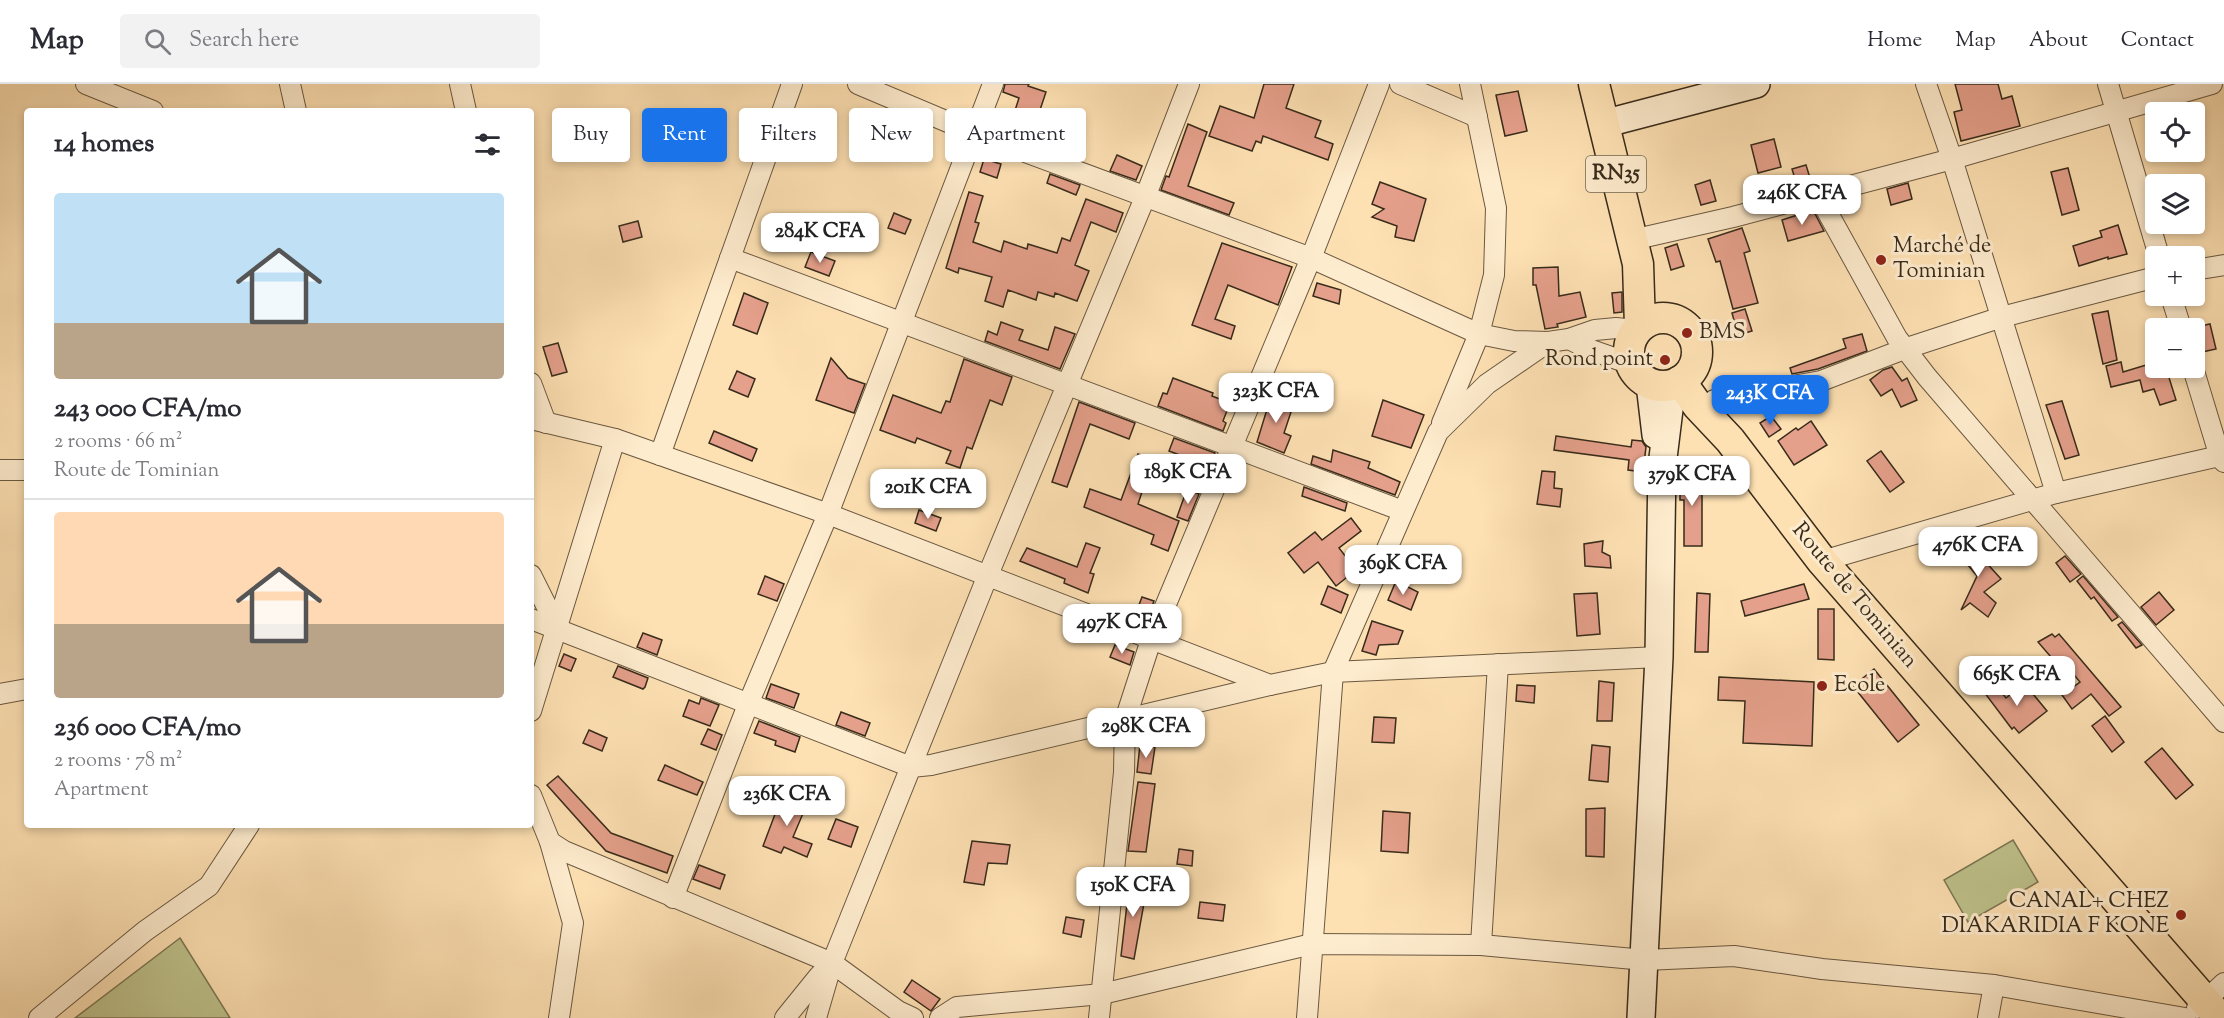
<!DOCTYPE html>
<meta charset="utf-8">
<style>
body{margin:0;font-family:"Sorts Mill Goudy",serif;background:#f2f2f3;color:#2b2b33;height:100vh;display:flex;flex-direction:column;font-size:22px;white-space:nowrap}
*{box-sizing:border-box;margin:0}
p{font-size:20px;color:#7c7c81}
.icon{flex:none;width:33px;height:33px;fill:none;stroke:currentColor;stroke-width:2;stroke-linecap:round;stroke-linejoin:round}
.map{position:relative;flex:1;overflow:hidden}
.side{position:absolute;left:24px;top:24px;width:510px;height:720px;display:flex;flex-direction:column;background:#fff;border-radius:6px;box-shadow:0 3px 9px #0003}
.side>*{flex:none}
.top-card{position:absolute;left:552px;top:24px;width:570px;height:54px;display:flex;gap:12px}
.tools{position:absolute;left:2145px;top:18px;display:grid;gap:12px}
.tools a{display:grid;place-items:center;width:60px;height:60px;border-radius:6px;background:#fff;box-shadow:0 3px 9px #0003;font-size:30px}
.price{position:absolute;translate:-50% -51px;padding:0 14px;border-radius:12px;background:#fff;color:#222;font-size:20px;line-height:39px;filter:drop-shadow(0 2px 3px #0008)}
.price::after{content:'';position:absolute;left:50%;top:36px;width:18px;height:14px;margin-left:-9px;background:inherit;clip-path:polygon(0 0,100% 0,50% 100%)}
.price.selected{background:#1a73e8;color:#fff}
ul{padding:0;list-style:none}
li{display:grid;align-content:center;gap:12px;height:318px;padding:0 30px}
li+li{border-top:2px solid #e1e1e2}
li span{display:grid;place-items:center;height:186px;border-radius:6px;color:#555}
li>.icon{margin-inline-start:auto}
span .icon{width:108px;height:108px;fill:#fffc;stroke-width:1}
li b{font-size:26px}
h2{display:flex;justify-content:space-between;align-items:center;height:72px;padding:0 30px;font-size:26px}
.tag{padding:0 21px;border-radius:6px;background:#fff;box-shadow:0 3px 9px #0003;font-size:21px;line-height:54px}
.tag.selected{background:#1a73e8;color:#fff}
header{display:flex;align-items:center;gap:36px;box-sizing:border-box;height:84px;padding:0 30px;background:#fff;border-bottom:2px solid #e1e1e2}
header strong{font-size:28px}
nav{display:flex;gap:33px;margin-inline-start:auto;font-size:21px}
.search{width:420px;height:54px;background:#f2f2f3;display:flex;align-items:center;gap:15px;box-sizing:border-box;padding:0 21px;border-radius:6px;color:#7c7c81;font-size:22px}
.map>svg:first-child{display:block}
.green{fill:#bfc38d;stroke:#7c7754;stroke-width:1.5}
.building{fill:#e5a08b;stroke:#382b1b;stroke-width:1.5}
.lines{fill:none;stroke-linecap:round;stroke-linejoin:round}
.street-casing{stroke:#6a5841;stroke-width:22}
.secondary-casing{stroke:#382b1b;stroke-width:30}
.primary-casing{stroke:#382b1b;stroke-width:33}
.street{stroke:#feecce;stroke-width:20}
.secondary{stroke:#feecce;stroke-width:27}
.primary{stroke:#fee1b3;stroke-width:30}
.poi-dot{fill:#8f2418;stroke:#feecce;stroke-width:2}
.labels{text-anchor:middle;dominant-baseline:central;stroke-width:6;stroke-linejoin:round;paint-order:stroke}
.shield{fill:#feecce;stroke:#736551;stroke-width:1.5}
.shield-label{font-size:21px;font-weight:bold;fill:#382b1b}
.poi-label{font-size:22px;fill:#382b1b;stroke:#feecce;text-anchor:start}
.street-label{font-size:22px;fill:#382b1b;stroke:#feecce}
</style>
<header>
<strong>Map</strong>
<div class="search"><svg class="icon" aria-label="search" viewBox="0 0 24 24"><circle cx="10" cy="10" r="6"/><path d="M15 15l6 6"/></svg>Search here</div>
<nav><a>Home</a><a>Map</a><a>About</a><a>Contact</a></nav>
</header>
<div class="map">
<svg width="2224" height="934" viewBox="0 0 2224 934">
<rect width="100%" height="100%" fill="#fee1b3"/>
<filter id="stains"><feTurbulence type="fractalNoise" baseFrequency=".00333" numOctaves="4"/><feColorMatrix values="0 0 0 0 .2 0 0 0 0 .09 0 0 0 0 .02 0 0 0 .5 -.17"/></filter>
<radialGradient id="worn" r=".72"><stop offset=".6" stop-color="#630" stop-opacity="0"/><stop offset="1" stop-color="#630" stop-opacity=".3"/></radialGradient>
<!-- green -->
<g class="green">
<polygon points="2013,756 2038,798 1968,838 1944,796"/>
<polygon points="180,854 230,934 75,934"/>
</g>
<!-- building -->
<g class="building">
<polygon points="1005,0 1029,0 1028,2 1046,8 1038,32 1084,49 1074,73 1047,63 1048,60 1008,48 1019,14 1003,8"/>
<polygon points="1264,0 1294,0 1286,24 1321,37 1315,53 1333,60 1328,76 1263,52 1261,59 1256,57 1252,67 1209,52 1220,22 1254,34"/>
<polygon points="1955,0 1998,0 2002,15 2012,12 2020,42 1961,57 1954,28 1962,26"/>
<polygon points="1518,7 1527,47 1505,52 1496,11"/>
<polygon points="1188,40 1207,48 1188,102 1234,119 1229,131 1161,106 1166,92 1169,93"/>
<polygon points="1774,55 1781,83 1758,89 1751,61"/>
<polygon points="1117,71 1142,82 1136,96 1110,87"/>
<polygon points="984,75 1001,80 997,94 980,88"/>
<polygon points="1806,81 1810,94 1796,98 1792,85"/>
<polygon points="2068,84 2079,126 2062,131 2051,88"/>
<polygon points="1050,90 1080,101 1076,111 1047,99"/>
<polygon points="1710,96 1716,117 1701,121 1695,101"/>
<polygon points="1380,98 1426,115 1414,157 1395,153 1397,142 1372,133 1384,125 1372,120"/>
<polygon points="1908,99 1912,115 1891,121 1887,105"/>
<polygon points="969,108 983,112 975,138 979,139 973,158 1001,168 1004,157 1027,165 1028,160 1057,169 1062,154 1070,157 1086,115 1123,129 1116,148 1091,138 1075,181 1089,187 1077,217 1055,209 1054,213 1038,208 1036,216 1008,206 1003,223 985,217 992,193 959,184 958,189 946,184"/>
<polygon points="1813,126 1824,147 1788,157 1782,136"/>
<polygon points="894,129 911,136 905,150 888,144"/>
<polygon points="638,137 642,153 623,158 619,142"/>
<polygon points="2118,141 2127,170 2108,175 2108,173 2079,182 2073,162 2102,153 2100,147"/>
<polygon points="1742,144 1750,167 1744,169 1758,219 1733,225 1720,177 1716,178 1708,155"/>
<polygon points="1222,159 1292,183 1278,221 1228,201 1215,235 1235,242 1231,255 1192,241"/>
<polygon points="1677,160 1684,182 1671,186 1665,164"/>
<polygon points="811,168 835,177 829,192 805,183"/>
<polygon points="1558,183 1559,212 1580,208 1586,233 1557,240 1558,243 1545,245 1536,201 1533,201 1533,184"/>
<polygon points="1317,199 1341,206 1339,220 1313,212"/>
<polygon points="1622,208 1622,228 1614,229 1612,209"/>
<polygon points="744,209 768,219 757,250 733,241"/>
<polygon points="1745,225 1752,247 1738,251 1732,229"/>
<polygon points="2108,227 2117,276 2103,280 2092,230"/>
<polygon points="1001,238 1023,246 1019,256 1048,266 1055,243 1075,250 1060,285 985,257 988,247 997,251"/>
<polygon points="2210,240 2216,265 2202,268 2196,243"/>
<polygon points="1862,250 1867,267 1818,285 1792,290 1790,284 1846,264 1843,255"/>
<polygon points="558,259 567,288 552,292 543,263"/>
<polygon points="831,274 848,294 865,300 854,329 816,316"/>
<polygon points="964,275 1012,293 1002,321 990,316 972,365 967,363 960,384 946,379 951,367 917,354 915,359 880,346 893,311 941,329 946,317 950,318"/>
<polygon points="2121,278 2123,288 2156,278 2156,284 2166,284 2176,316 2160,321 2154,305 2143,308 2140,296 2111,303 2106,282"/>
<polygon points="1892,283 1902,297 1907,294 1917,316 1901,323 1892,305 1881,312 1870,296 1883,286"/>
<polygon points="737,287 755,295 748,313 729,305"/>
<polygon points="1173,294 1213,309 1212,312 1230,319 1223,337 1226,339 1223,347 1158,322 1163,309 1167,310"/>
<polygon points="1276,308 1292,314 1289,324 1292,325 1284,349 1291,352 1284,369 1257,358 1268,322 1271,323"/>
<polygon points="1383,316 1424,331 1411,364 1372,352"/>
<polygon points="2062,317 2079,371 2065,375 2046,321"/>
<polygon points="1079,318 1135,339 1129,355 1090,340 1067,403 1052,398"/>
<polygon points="1771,332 1781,345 1769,353 1760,339"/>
<polygon points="1811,337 1827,361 1794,381 1778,357 1796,344 1798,346"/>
<polygon points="714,347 757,365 752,377 709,359"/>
<polygon points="1556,352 1631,363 1632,356 1642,357 1646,363 1643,388 1628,386 1629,376 1554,366"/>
<polygon points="1174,354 1215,369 1212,377 1208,376 1206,381 1169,367"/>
<polygon points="1333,366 1370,378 1368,384 1400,398 1395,411 1311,380 1313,372 1331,378"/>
<polygon points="1881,367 1904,398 1890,408 1867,377"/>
<polygon points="1138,370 1153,375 1138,420 1179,437 1168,467 1151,460 1154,451 1084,423 1090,405 1121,416"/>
<polygon points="1542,387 1555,388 1554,404 1562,405 1560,423 1537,420"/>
<polygon points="1680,388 1702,388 1702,462 1684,462 1684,416 1680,416"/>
<polygon points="1304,403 1347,419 1345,427 1302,412"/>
<polygon points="1187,405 1199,410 1188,437 1177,433"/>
<polygon points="919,426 941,434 936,447 915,439"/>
<polygon points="1351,434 1361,447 1339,464 1356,486 1336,502 1318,478 1304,489 1288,469 1315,448 1322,456"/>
<polygon points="1964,454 2001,495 1984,508 1996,519 1988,533 1970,519 1961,526 1977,492 1953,463"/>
<polygon points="1603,457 1602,468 1610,472 1611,484 1585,482 1584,460"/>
<polygon points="1086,459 1100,464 1090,489 1094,490 1088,509 1064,499 1065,495 1020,477 1027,464 1077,483"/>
<polygon points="2065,472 2081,490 2070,498 2056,479"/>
<polygon points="765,492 784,500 777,517 758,510"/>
<polygon points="2083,492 2118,533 2112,537 2094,513 2091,515 2077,497"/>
<polygon points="1396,497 1418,508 1411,526 1388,516"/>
<polygon points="1804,500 1809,515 1745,532 1741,517"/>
<polygon points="1328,502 1348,511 1341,529 1321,520"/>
<polygon points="2159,508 2174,526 2156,541 2141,523"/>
<polygon points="1597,509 1600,550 1577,552 1574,510"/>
<polygon points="1697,509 1710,510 1708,568 1695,568"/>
<polygon points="1142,513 1154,517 1149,530 1137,526"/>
<polygon points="1818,525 1834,525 1834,576 1818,575"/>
<polygon points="1372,537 1403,547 1398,560 1379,561 1376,571 1362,567"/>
<polygon points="2122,538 2142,561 2136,564 2118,541"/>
<polygon points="643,549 662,556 657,571 637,563"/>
<polygon points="2052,550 2055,553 2059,550 2121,623 2109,632 2091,610 2072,625 2062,611 2080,598 2062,576 2057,580 2038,558"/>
<polygon points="1115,561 1134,568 1130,581 1110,573"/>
<polygon points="564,570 576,575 571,587 559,582"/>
<polygon points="618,582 648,594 645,603 643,605 613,593"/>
<polygon points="1874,585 1919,641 1898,658 1853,602"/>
<polygon points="1719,593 1814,598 1812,662 1743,659 1745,617 1718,616"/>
<polygon points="1599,597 1614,599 1612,637 1597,637"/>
<polygon points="2024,599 2047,627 2019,649 2014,643 2012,645 1984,608 1995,600 2006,614"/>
<polygon points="771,600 799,610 794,624 766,614"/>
<polygon points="1517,601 1535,602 1534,619 1516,617"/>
<polygon points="701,614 719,621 710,642 683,632 689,616 699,620"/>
<polygon points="841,628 870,639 865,652 836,641"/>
<polygon points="2105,632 2124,658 2112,668 2092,642"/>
<polygon points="1374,633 1396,634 1394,659 1372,658"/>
<polygon points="759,637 800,653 795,668 775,661 776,657 754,649"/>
<polygon points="708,645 722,651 716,666 701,660"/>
<polygon points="589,646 607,654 602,667 583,659"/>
<polygon points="1140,661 1155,663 1151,690 1137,688"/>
<polygon points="1592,661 1610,663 1608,698 1589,696"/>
<polygon points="2162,664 2193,701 2176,715 2145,678"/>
<polygon points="665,681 703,698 697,711 658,696"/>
<polygon points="558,692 611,749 673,772 667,789 606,767 547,701"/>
<polygon points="1138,698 1155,700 1146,768 1128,767"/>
<polygon points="783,709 807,720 793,753 812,760 807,773 784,763 781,769 763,762"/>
<polygon points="1605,724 1604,773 1586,772 1586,725"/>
<polygon points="1383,727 1410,729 1408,769 1381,767"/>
<polygon points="836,735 858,743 851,763 828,755"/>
<polygon points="972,757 1010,761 1007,780 988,779 984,801 964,798"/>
<polygon points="1179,765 1193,767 1192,782 1177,780"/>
<polygon points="699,781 725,791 720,805 693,795"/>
<polygon points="1130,794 1143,796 1142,808 1146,808 1134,875 1121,872"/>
<polygon points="1200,818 1225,821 1223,837 1198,834"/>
<polygon points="1066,833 1084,836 1081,853 1063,849"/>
<polygon points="912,896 940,915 931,927 904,908"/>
</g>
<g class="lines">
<!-- street casing -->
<g class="street-casing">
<g id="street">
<polyline points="86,0 153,27"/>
<polyline points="290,0 296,27"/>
<polyline points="460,0 466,27"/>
<polyline points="858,0 974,49 1311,174 1479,250 1514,257 1548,258 1569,255 1595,246 1616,244 1636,246"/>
<polyline points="1400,0 1477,33"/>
<polyline points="1926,0 1952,75 2056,409"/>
<polyline points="2108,0 2159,172"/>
<polyline points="1818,111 1897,254 1927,293 2224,638"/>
<polyline points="1632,156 1733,133 1952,75 2212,0"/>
<polyline points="730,174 1403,427"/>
<polyline points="2194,186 2224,181"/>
<polyline points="2171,212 2181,244"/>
<polyline points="1569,255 1591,266 1631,280"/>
<polyline points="2193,284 2220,373 2224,378"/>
<polyline points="531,299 546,339"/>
<polyline points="1714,316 1821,297 1907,264 2002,233 2156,193"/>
<polyline points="531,335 615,355 828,430 1270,601 1333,588 1659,573"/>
<polyline points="1442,339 1479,250 1494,191 1496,124 1470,0"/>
<polyline points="660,371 792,0"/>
<polyline points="0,386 27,386"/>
<polyline points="1822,477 2056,409 2224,371"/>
<polyline points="531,491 557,543"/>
<polyline points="531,535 911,683 931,681 1270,601"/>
<polyline points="0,610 27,605"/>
<polyline points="531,627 615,355"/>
<polyline points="531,711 550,758 573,839 559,934"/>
<polyline points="550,758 564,767 832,879 898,927 913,934"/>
<polyline points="673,814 749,618 828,430 993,0"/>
<polyline points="1481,861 1498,580"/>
<polyline points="2197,924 2224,899"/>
<polyline points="39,934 145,847 209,802 249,741"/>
<polyline points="785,934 819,892 830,881"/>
<polyline points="816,934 832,879 988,491 1146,111 1189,0"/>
<polyline points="940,934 957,923 1102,910 1312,860 1481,861 1645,876 1734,872 1822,885 1994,901 2185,934"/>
<polyline points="1099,934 1124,688 1125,636 1151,556 1311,174 1379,0"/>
<polyline points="1307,934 1333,588 1438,348 1487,300 1548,258"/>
<polyline points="1988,934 1994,901"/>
</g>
</g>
<!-- secondary casing -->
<g class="secondary-casing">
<g id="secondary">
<polyline points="1603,40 1756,0"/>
<polyline points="1650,300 1656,351"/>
<polyline points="1641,934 1659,573 1662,382 1672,301"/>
</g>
</g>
<!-- primary casing -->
<g class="primary-casing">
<g id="primary">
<polyline points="1594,0 1638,180 1640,242"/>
<circle cx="1663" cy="268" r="34"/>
<polyline points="1680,297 1698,322 1730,356 1822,477 2220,934"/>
</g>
</g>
<!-- street -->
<use href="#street" class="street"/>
<!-- secondary -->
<use href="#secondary" class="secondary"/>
<!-- primary -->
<use href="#primary" class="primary"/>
</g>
<!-- markers -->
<g class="poi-dot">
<circle cx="1881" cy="176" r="6"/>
<circle cx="1687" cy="249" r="6"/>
<circle cx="1665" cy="276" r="6"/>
<circle cx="1822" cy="602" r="6"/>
<circle cx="2181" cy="831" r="6"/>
</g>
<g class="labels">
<!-- shield labels -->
<rect class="shield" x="1586" y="72" width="60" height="36" rx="4.5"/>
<g class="shield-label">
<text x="1616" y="90">RN35</text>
</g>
<!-- poi labels -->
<g class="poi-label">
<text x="1893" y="163">Marché de<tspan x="1893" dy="25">Tominian</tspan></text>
<text x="1699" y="249">BMS</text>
<text x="1653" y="276" text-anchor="end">Rond point</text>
<text x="1834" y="602">Ecole</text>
<text x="2169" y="818" text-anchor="end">CANAL+ CHEZ<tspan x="2169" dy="25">DIAKARIDIA F KONE</tspan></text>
</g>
<!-- street labels -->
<g class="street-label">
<text transform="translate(1854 512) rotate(50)">Route de Tominian</text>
</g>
</g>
<rect width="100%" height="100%" filter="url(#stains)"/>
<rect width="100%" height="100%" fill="url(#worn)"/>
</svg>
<div class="tools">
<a><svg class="icon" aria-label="locate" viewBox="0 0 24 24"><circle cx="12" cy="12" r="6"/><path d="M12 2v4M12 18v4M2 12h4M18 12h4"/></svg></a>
<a><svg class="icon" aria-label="layers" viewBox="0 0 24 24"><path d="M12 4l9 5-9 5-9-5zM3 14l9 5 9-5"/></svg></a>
<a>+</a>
<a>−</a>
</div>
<b class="price" style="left:1802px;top:142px">246K CFA</b>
<b class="price" style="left:820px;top:180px">284K CFA</b>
<b class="price" style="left:1276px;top:340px">323K CFA</b>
<b class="price selected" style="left:1770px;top:342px">243K CFA</b>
<b class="price" style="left:1188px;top:421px">189K CFA</b>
<b class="price" style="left:1692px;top:423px">379K CFA</b>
<b class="price" style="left:928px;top:436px">201K CFA</b>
<b class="price" style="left:1978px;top:494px">476K CFA</b>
<b class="price" style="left:1403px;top:512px">369K CFA</b>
<b class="price" style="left:1122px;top:571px">497K CFA</b>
<b class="price" style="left:2017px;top:623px">665K CFA</b>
<b class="price" style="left:1146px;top:675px">298K CFA</b>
<b class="price" style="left:787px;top:743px">236K CFA</b>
<b class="price" style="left:1133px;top:834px">150K CFA</b>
<div class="top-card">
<a class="tag">Buy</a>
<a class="tag selected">Rent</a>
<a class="tag">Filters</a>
<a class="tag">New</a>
<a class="tag">Apartment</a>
</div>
<section class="side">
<h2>14 homes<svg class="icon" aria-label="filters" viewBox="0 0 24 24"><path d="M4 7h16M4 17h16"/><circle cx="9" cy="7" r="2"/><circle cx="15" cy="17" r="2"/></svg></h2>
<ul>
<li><span style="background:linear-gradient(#bfe0f5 70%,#b9a48a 0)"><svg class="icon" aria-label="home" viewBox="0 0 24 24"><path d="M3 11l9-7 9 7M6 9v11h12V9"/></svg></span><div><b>243 000 CFA/mo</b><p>2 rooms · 66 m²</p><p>Route de Tominian</p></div></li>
<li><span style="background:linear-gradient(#ffd9b3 60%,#b9a48a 0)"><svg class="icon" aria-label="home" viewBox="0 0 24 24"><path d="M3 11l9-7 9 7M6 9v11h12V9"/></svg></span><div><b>236 000 CFA/mo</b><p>2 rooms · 78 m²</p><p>Apartment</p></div></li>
</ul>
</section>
</div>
